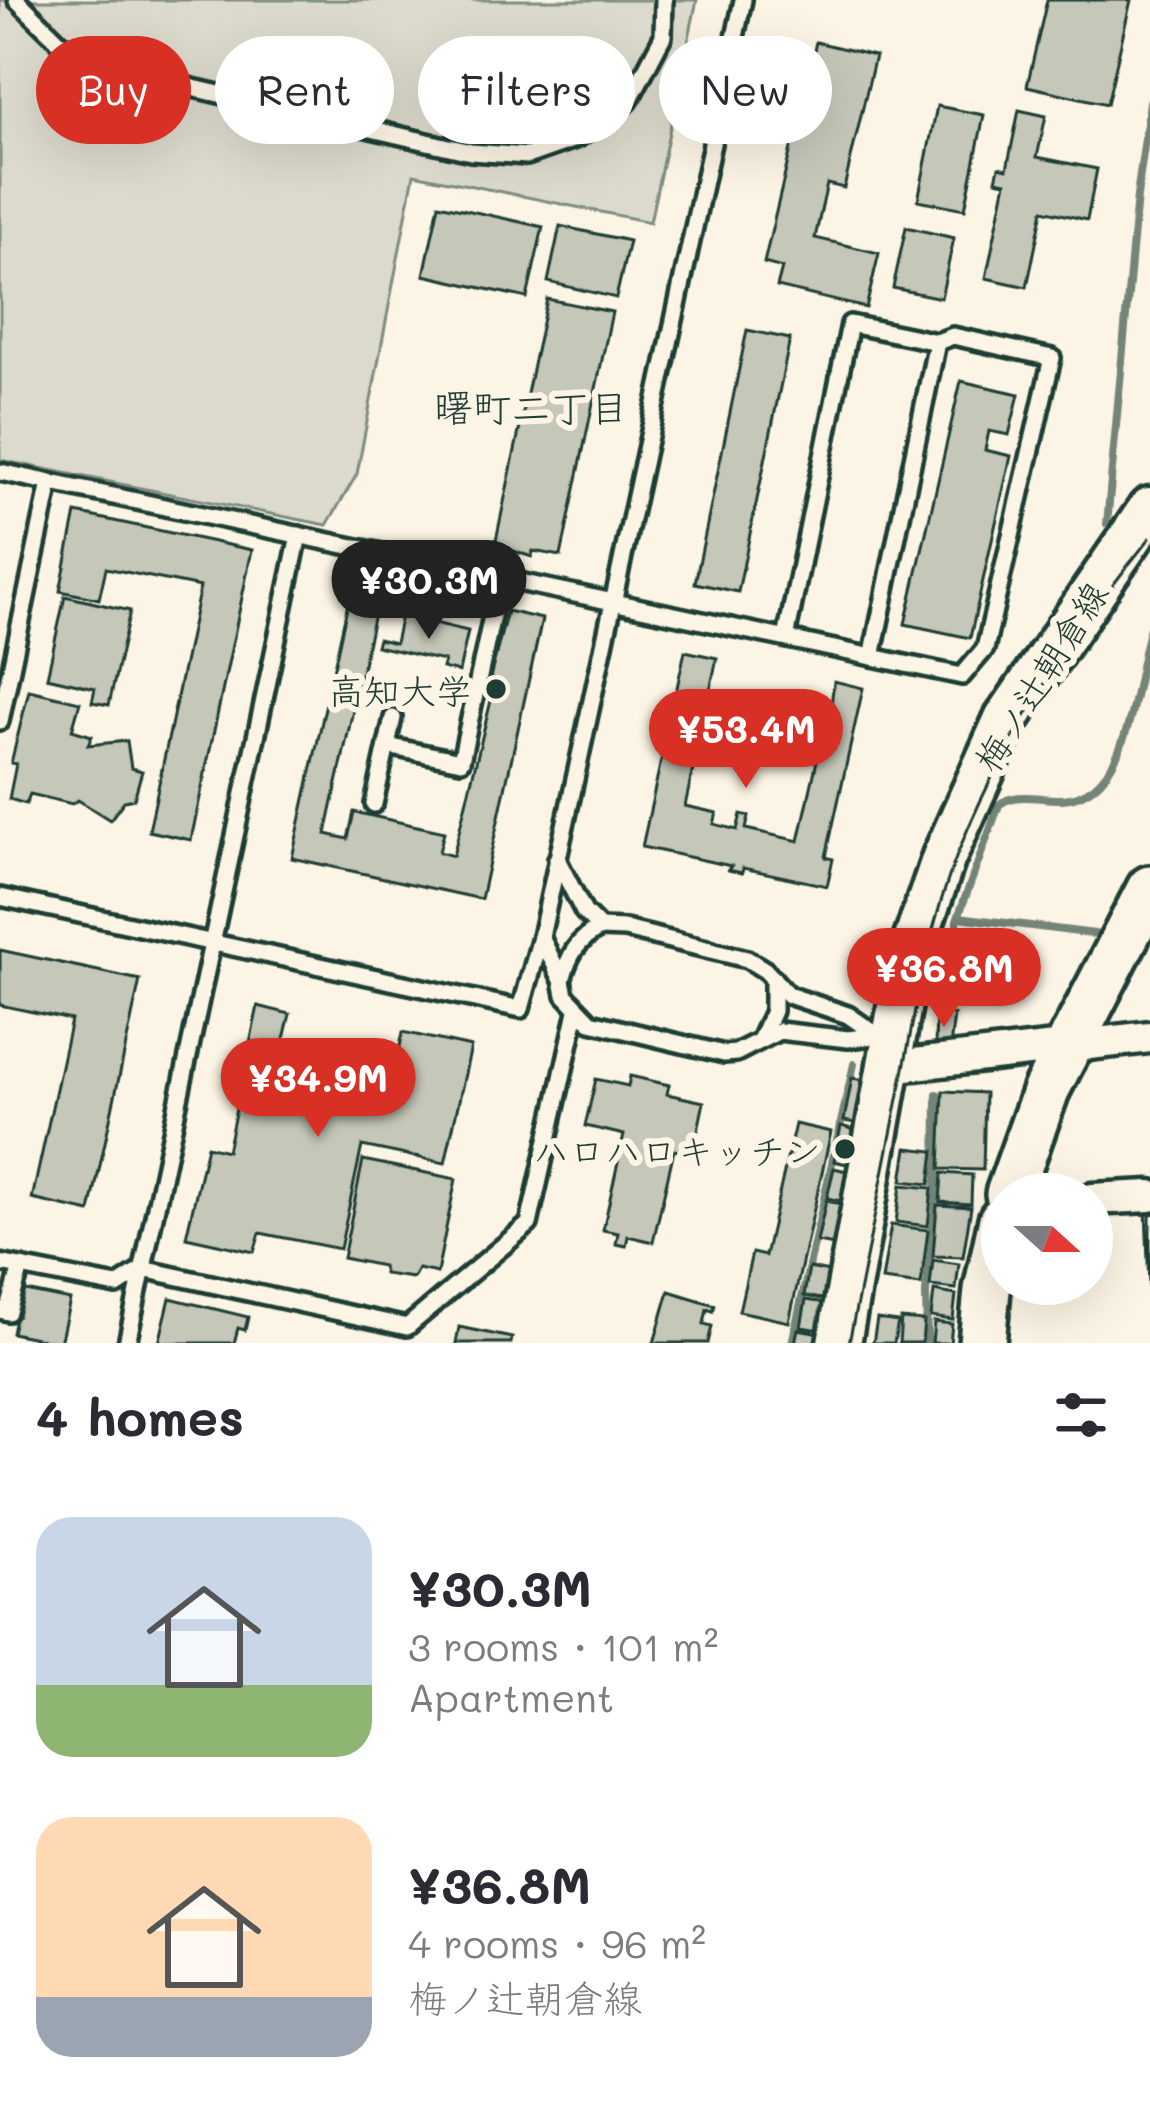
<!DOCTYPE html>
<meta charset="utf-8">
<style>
body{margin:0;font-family:Mali,"Klee One",sans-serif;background:#f7f7f7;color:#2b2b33;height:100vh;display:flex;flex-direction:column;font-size:45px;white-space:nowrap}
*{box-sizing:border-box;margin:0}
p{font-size:39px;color:#7c7c81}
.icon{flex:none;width:66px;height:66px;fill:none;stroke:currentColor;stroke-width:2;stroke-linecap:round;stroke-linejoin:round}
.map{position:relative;height:1343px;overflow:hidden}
.drawer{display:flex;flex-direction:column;background:#fff;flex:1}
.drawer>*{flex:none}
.guide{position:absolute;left:36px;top:36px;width:1080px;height:108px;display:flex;gap:24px}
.needle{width:78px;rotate:111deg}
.tools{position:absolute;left:981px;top:1173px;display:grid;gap:24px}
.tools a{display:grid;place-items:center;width:132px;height:132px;border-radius:50%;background:#fff;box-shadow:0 12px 48px #0002;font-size:60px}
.price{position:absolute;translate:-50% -102px;padding:0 27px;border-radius:42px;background:#d93025;color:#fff;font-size:39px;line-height:78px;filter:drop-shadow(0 3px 6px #0008)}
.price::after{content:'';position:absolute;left:50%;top:72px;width:36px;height:27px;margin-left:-18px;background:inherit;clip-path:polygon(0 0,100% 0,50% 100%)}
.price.current{background:#222;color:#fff}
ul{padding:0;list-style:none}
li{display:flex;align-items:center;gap:36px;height:300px;padding:0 36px}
li span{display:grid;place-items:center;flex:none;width:336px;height:240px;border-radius:36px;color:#555}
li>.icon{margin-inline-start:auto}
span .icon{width:144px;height:144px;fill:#fffc;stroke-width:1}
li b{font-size:51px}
h2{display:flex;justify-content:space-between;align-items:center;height:144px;padding:0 36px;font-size:51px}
.pill{padding:0 42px;border-radius:54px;background:#fff;box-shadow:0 12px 48px #0002;font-size:42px;line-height:108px}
.pill.current{background:#d93025;color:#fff}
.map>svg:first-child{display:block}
.green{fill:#dcdacc;stroke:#7e8c80;stroke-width:3}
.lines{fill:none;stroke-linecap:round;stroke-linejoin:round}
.stream{stroke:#758479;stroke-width:8}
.building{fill:#c5c7b9;stroke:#1f3d34;stroke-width:3}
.lane-casing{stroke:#1f3d34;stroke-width:24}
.street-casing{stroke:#1f3d34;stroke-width:39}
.secondary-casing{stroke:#1f3d34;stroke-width:51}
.primary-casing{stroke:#1f3d34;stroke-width:54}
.lane{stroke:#fcf5e5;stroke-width:15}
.street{stroke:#fcf5e5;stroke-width:30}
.secondary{stroke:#fcf5e5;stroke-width:42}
.primary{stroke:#fcf5e5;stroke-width:45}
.tram{stroke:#1f3d34;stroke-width:3}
.poi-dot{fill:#1f3d34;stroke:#fcf5e5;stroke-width:4.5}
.labels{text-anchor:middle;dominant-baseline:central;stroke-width:12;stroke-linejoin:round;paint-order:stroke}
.street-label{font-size:36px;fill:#1f3d34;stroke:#fcf5e5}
.poi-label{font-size:36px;fill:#1f3d34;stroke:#fcf5e5;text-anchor:end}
.neighbourhood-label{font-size:39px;fill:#1f3d34;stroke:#fcf5e5}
</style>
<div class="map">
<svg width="1150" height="1343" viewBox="0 0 1150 1343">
<rect width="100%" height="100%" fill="#fcf5e5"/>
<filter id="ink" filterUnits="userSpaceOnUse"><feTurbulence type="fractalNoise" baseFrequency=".00833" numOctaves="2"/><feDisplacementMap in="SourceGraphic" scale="24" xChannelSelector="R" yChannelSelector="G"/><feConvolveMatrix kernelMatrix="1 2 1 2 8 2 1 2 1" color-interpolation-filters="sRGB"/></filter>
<g filter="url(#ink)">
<!-- green -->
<polygon class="green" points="0,0 697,0 650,222 414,174 357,474 327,525 0,460"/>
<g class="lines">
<!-- stream -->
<g class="stream">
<polyline points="1107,524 1137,196 1150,102"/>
<polyline points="959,917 1095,934"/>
<path d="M958,963L957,920L999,805C1015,791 1041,800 1062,799C1132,795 1134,679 1150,628"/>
<polyline points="792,1343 854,1064"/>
<polyline points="927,1343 926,1293 936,1203 937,1094"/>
</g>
</g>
<!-- building -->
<g class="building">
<polygon points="1047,0 1131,0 1107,104 1027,86"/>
<polygon points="816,42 875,56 844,188 827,184 815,238 879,253 866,308 777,287 782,268 764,263"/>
<polygon points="937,106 984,115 965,209 918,200"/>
<polygon points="1019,110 1046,116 1037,157 1097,169 1087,220 1043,210 1027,287 986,278 1006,182 996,180 999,167 1007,169"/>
<polygon points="439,204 543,227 527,298 424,275"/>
<polygon points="560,226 629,241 616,298 548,282"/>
<polygon points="906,227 954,238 941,298 893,288"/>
<polygon points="547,299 612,312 561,556 533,551 532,557 495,545"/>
<polygon points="747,330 790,339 738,592 695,583"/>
<polygon points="961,381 1019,394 1009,435 989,431 985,450 1011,456 970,638 905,624"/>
<polygon points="76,513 252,550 191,840 149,831 200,587 106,568 99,599 60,591"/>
<polygon points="353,580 380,586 326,834 348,839 354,812 444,832 439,852 453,856 496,680 490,678 507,611 542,619 481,899 292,858"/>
<polygon points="65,596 130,611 109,705 92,702 95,688 47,677"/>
<polygon points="401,615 468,631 459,672 442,668 444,661 376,646 378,639 395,643"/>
<polygon points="685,651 717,658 685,806 717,813 714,824 737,830 741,814 749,816 746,829 799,841 824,729 828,730 834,681 863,688 826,857 833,859 827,886 743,868 742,873 728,870 731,866 642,847"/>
<polygon points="29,690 80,702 72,730 92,736 88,745 127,741 131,768 142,771 134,799 124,801 110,820 78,800 72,804 30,794 26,804 9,799 16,764 11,763"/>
<polygon points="0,950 140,980 90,1212 32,1199 71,1020 0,1005"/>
<polygon points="258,1006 290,1014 275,1076 348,1090 354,1076 363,1071 372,1076 368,1094 389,1099 403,1032 471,1047 445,1163 362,1146 340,1249 260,1233 254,1252 186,1237 207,1146 227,1151"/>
<polygon points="936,1013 954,1015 950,1047 935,1047"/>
<polygon points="630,1076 669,1085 667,1094 704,1102 693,1154 674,1150 653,1242 628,1236 626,1246 616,1244 618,1233 603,1230 624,1135 585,1126 596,1079 628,1086"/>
<polygon points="852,1078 869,1081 861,1124 844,1121"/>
<polygon points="943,1091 985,1093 983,1170 940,1169"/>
<polygon points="795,1124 831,1132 789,1322 739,1311 752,1253 765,1256"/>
<polygon points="841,1126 852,1129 857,1138 851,1165 834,1161"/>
<polygon points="907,1148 934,1151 930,1184 902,1181"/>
<polygon points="363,1160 456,1179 437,1273 418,1269 413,1278 384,1274 382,1266 343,1258"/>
<polygon points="834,1168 851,1172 846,1202 827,1198"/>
<polygon points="942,1173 972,1175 971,1204 940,1202"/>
<polygon points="901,1185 932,1188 928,1226 896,1222"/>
<polygon points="826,1201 847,1205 840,1246 817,1242"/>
<polygon points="937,1205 971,1207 963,1257 933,1256"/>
<polygon points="1146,1209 1150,1209 1150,1314"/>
<polygon points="891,1225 928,1230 921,1285 882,1280"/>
<polygon points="933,1260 959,1264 956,1289 930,1286"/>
<polygon points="809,1268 834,1273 828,1300 804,1296"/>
<polygon points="21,1290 70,1300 60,1343 12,1333"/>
<polygon points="669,1291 715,1305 713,1311 707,1309 704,1324 712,1326 708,1343 654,1343"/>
<polygon points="934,1291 956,1295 953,1320 931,1317"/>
<polygon points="170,1298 248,1317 245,1330 238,1328 234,1343 159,1343"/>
<polygon points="806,1300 826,1303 821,1330 801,1327"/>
<polygon points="877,1319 898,1322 894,1343 873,1343"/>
<polygon points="901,1319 924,1321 922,1343 899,1343"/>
<polygon points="934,1322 952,1324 950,1343 932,1343"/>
<polygon points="459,1327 512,1338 511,1343 456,1343"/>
<polygon points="798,1329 825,1334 824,1343 795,1343"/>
</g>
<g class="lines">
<!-- lane casing -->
<g class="lane-casing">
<g id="lane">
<polyline points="17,0 80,62 471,152 527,156 578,138 629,101 663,36 664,0"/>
<polyline points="0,472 962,676 985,649 1052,358 953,336 937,342"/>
<polyline points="786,638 850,324 937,342 872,657"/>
<polyline points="0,721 50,483"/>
<polyline points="387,746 461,761 500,578"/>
<polyline points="374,804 393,718"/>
<polyline points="557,859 584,912 600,928 625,929 747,959 765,970 788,995 848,1015 877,1035"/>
<polyline points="0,897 521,1009 541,937 743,0"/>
<polyline points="541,937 562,980 565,995 591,1022 724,1054 736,1053 779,1031 848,1039 890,1034"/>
<path d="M562,980C569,955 577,940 600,928"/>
<polyline points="760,1040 773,1011 773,978"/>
<polyline points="0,1263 117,1286 143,1269 407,1327 529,1224 577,1011"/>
<polyline points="0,1310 8,1312 21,1267"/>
<polyline points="127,1343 299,535"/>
</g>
</g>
<!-- street casing -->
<g class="street-casing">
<g id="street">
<polyline points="889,1067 1150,1037"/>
<polyline points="1092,1199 1150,1196"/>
</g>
</g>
<!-- secondary casing -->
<g class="secondary-casing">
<polyline id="secondary" points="839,1343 907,965 944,857 1005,721 1150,509"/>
</g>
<!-- primary casing -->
<g class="primary-casing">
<g id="primary">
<polyline points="1009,1194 1046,1090 1150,889"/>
<polyline points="982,1343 987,1290 1002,1220"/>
</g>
</g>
<!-- lane -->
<use href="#lane" class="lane"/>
<!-- street -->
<use href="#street" class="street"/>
<!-- secondary -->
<use href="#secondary" class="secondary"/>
<!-- primary -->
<use href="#primary" class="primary"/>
<!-- tram -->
<path class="tram" d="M849,1343C866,1257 884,1171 901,1084C916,1006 928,929 957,855C1003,740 1072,633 1150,538"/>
</g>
</g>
<!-- markers -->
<g class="poi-dot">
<circle cx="496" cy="689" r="12"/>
<circle cx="845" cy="1149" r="12"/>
</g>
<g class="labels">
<!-- street labels -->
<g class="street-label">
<text transform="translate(1040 676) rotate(-58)">梅ノ辻朝倉線</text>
</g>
<!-- poi labels -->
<g class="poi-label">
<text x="472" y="689">高知大学</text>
<text x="821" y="1149">ハロハロキッチン</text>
</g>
<!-- neighbourhood labels -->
<g class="neighbourhood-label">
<text x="531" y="406">曙町二丁目</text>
</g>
</g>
</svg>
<div class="tools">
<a><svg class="needle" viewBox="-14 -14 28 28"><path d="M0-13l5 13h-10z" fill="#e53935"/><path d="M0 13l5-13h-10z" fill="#7c7c81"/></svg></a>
</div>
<b class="price current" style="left:429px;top:642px">¥30.3M</b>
<b class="price" style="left:746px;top:791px">¥53.4M</b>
<b class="price" style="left:944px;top:1030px">¥36.8M</b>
<b class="price" style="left:318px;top:1140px">¥34.9M</b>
<div class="guide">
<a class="pill current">Buy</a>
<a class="pill">Rent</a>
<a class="pill">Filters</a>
<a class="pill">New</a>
</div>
</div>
<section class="drawer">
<h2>4 homes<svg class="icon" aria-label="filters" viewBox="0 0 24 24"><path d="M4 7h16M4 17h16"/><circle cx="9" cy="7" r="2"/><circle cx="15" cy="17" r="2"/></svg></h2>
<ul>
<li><span style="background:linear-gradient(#c9d6e8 70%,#8fb573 0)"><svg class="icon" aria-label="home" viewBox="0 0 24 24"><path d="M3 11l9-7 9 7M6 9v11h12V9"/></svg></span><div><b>¥30.3M</b><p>3 rooms · 101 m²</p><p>Apartment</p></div></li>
<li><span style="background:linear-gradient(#ffd9b3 75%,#9aa5b1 0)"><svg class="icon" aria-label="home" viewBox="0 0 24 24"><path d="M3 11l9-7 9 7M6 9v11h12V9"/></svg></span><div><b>¥36.8M</b><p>4 rooms · 96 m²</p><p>梅ノ辻朝倉線</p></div></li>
</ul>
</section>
